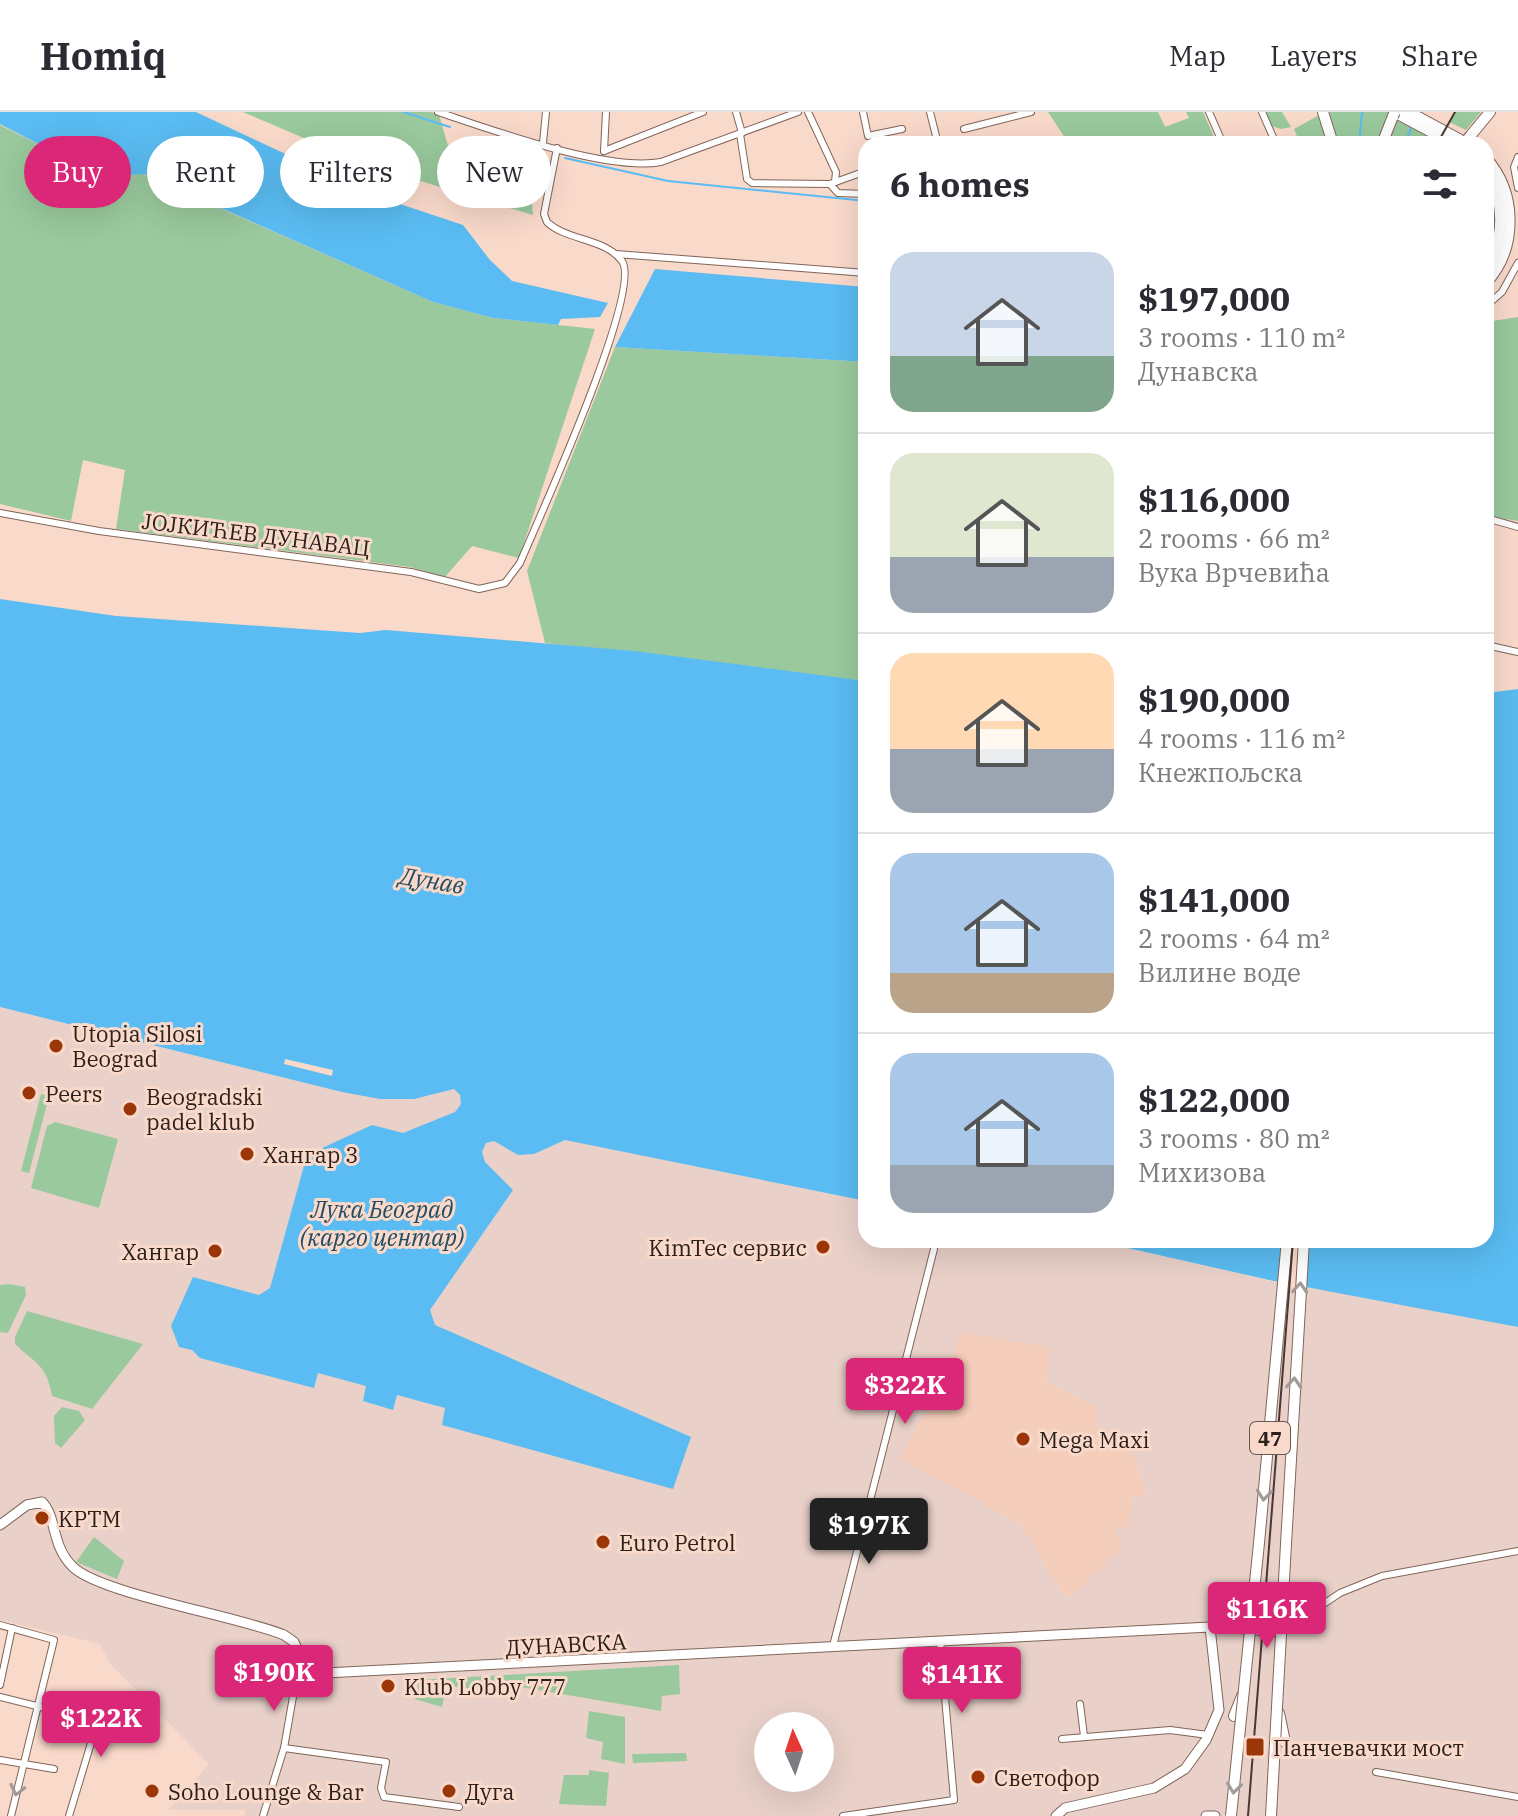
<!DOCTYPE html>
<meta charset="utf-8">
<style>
body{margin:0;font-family:"IBM Plex Serif",serif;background:#f2f2f3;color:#2b2b33;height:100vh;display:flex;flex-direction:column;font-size:30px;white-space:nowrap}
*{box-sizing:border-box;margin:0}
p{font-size:26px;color:#7c7c81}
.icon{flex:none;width:44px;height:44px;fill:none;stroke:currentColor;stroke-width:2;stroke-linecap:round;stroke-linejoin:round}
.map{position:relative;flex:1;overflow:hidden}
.drawer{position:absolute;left:858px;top:24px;width:636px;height:1112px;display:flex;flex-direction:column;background:#fff;border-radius:24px;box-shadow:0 8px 32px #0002}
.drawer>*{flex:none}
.guide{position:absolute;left:24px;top:24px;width:714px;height:72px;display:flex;gap:16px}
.needle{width:52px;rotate:357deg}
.fabs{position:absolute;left:754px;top:1600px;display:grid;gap:16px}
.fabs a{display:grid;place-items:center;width:80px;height:80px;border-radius:50%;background:#fff;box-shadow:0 8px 32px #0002;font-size:40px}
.price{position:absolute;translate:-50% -68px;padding:0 18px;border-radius:8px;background:#db2777;color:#fff;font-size:26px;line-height:52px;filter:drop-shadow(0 2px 4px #0008)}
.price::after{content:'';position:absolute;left:50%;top:48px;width:24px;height:18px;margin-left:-12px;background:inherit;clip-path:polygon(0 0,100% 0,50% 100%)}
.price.on{background:#222;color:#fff}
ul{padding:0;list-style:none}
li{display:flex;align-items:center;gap:24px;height:200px;padding:0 32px}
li+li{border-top:2px solid #e1e1e2}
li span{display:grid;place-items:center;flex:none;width:224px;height:160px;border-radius:24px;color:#555}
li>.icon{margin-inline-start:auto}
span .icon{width:96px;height:96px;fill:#fffc;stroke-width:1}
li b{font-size:34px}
h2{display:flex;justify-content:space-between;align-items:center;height:96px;padding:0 32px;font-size:34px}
.pill{padding:0 28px;border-radius:36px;background:#fff;box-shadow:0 8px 32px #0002;font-size:28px;line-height:72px}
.pill.on{background:#db2777;color:#fff}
header{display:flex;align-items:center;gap:48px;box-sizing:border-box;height:112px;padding:0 40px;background:#fff;border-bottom:2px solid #e1e1e2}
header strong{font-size:38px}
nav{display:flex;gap:44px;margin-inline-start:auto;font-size:28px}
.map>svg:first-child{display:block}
.built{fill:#f5cdbb}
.industrial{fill:#e9d1c9;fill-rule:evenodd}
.green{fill:#9ac99d}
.water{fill:#5abcf2}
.pier{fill:#f9d9ca}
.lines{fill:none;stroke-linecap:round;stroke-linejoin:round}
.stream{stroke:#5abcf2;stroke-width:2}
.street-casing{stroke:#816559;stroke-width:8}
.secondary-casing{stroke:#816559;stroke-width:11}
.primary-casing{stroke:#816559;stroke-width:12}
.street{stroke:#fff;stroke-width:6}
.secondary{stroke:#fff;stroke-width:9}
.primary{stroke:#fff;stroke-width:10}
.rail{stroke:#463832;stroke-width:2}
.primary-bridge-casing{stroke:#816559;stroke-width:12;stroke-linecap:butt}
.primary-bridge{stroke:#fff;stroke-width:10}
.oneway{stroke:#a09b98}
.poi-dot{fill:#9b3609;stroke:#f9d9ca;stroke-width:3}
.labels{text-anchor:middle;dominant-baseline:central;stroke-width:6;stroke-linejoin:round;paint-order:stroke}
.shield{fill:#f9d9ca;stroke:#6a5850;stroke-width:2}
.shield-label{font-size:20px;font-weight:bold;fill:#2c201b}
.street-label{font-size:22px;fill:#2c201b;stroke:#f9d9ca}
.poi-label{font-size:22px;fill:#2c201b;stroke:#f9d9ca;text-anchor:start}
.water-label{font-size:24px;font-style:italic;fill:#244d64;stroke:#f9d9ca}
</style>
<header>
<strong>Homiq</strong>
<nav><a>Map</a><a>Layers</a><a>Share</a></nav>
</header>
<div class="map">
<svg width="1518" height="1704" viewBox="0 0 1518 1704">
<rect width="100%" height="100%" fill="#f9d9ca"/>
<!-- built -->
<polygon class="built" points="961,1219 1051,1236 1046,1269 1096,1295 1096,1315 1131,1337 1145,1377 1144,1386 1132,1384 1129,1415 1122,1436 1071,1485 1062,1481 1020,1411 898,1347 943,1271"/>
<!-- industrial -->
<path class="industrial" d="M0,895L342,980L429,984L453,976L494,1028L518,1043L534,1042L565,1028L866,1089V1128H1092L1300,1176L1333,1179L1518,1215V1704H245V1698H168L209,1652L110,1552L100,1532L0,1508ZM961,1220L1051,1236L1046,1269L1096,1295V1315L1131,1337L1145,1377L1144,1386L1132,1384L1129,1415H1114L1122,1436L1071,1485L1062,1481L1020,1411L899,1347L943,1271ZM768,1614H820V1666H768Z"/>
<!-- green -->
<g class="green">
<polygon points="243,0 431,0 439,3 451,44 489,64 530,67 533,103 367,53"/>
<polygon points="1048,0 1158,0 1165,15 1189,6 1186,0 1203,0 1217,32 1069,32"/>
<polygon points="1265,0 1282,0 1291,15 1281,17 1271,14"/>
<polygon points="1328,0 1389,0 1449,32 1439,32 1428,26 1426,32 1385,32 1397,6 1388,1 1376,32 1337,32"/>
<polygon points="1456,0 1481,0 1466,18 1449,10"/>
<polygon points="1319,3 1329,32 1300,32 1294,17"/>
<polygon points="0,13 102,64 143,62 433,190 493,206 595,217 519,446 472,434 445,465 410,455 116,417 125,358 83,348 71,409 0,392"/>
<path d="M1486,64C1502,95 1496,121 1486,152Z"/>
<polygon points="1518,205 1518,409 1486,404 1486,210"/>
<polygon points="615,235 866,250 866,569 545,531 527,459"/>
<polygon points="41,982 49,984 29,1061 21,1059"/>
<polygon points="55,1010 118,1027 99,1096 31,1076 47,1014"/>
<polygon points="8,1172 25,1175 26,1183 8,1221 0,1220 0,1173"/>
<path d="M27,1199L143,1232L92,1297L52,1284C47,1253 36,1252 15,1232V1225Z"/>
<polygon points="62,1295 79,1299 85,1308 61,1336 55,1331 54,1304"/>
<polygon points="94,1425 124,1449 117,1467 76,1450"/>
<polygon points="679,1553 680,1582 662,1584 661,1599 515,1574 511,1584 446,1573 442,1595 415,1587 419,1568"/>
<polygon points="589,1599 625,1605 625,1652 601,1647 603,1630 586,1626"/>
<polygon points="686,1641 687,1649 633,1651 632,1642"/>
<polygon points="589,1658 609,1661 606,1694 559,1692 564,1663 589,1663"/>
</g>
<!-- water -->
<g class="water">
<polygon points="0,0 196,0 373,83 463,113 490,148 512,169 608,191 600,205 561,207 558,213 493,206 433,190 144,62 102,65 0,12"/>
<polygon points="655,157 866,175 866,250 615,235"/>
<polygon points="0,487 116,504 360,521 386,518 634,539 866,569 866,1089 565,1028 534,1042 518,1043 494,1029 486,1031 482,1040 485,1050 513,1078 430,1198 435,1213 691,1325 673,1377 442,1313 445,1296 397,1283 393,1298 363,1289 366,1274 318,1261 314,1276 200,1246 192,1238 179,1235 171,1214 193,1165 259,1183 270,1176 307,1043 372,1013 403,1021 455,1000 461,992 460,983 454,977 414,987 380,987 342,980 0,895"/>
<polygon points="1518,577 1518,1215 1269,1168 1092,1128 1486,1128 1486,581"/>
</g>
<!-- pier -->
<g class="pier">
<polygon points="285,947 333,958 332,964 284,952"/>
<polygon points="1283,1128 1309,1128 1305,1178 1279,1174"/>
</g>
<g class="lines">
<!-- stream -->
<g class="stream">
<polyline points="403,0 450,15"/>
<polyline points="1359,32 1362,0"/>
<polyline points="1404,32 1412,15"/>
<polyline points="565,46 668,69 866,89"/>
</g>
<!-- street casing -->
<g class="street-casing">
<g id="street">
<path d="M438,0C492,18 607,60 661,50L798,0"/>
<polyline points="736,0 742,21"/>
<polyline points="808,0 836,60 835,70"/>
<polyline points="863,0 868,24 902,17"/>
<polyline points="930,0 938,32"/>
<polyline points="1209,0 1223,32"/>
<polyline points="1262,0 1276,32"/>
<polyline points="964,17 1031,0"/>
<polyline points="740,22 747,67 752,71 830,72 866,59"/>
<polyline points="543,31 546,0"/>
<polyline points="604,39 703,0"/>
<polyline points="604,39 606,0"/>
<polyline points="1518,45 1514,55 1518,76"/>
<polyline points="830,72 838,81 866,82"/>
<polyline points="616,142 866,161"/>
<polyline points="1486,194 1502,180 1518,151"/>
<path d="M0,401L99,419L411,460L479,477L505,471L520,451C538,408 643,179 622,149C605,126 567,129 547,110L544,102L557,36"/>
<polyline points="1486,406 1518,415"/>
<polyline points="1486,533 1518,540"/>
<polyline points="0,1513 54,1528 11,1704"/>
<polyline points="1210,1515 1279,1522 1340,1481 1382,1464 1518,1439"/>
<polyline points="833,1534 934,1137"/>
<polyline points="0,1573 12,1516"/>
<polyline points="0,1585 105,1611 91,1631 69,1704"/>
<polyline points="1080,1592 1084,1624"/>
<polyline points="1062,1627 1170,1618 1208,1623"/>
<polyline points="284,1636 386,1650 381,1676 384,1685 459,1695"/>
<polyline points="0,1648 54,1657"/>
<polyline points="1376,1660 1518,1685"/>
<polyline points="263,1704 284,1636 297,1562 303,1553"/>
<polyline points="843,1704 954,1688 940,1528"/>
</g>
</g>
<!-- secondary casing -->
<g class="secondary-casing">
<g id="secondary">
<path d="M0,1413L27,1393L42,1390C57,1405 51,1434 73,1455C101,1482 238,1504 284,1523L294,1530L305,1555L325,1561L1210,1515L1219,1598L1206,1628L1185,1657L1154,1676L1065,1696L1056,1704"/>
<polyline points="1206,1704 1215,1704"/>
</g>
</g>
<!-- primary casing -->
<g class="primary-casing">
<g id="primary">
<polyline points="1323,0 1333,32"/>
<polyline points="1394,0 1454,32"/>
<polyline points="1409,0 1468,32"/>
<polyline points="1471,23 1490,0"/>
<polyline points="1382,32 1393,4"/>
<path d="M1486,46C1517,81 1518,136 1486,171"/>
<path d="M1486,59C1505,90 1505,126 1486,157"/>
<polyline points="1259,1431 1287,1128"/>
<polyline points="1286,1432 1304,1128"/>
<polyline points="1279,1601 1285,1630"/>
<polyline points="1234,1604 1242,1584"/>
</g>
</g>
<!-- street -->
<use href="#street" class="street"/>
<!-- secondary -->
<use href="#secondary" class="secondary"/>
<!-- primary -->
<use href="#primary" class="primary"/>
<!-- rail -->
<g class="rail">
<polyline points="1437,32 1455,0"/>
<polyline points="1248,1704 1293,1128"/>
</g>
<!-- primary-bridge casing -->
<g class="primary-bridge-casing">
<g id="primary-bridge">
<polyline points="1393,4 1395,0"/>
<polyline points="1464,32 1471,23"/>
<polyline points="1231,1704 1259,1431"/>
<polyline points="1271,1704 1286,1432"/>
</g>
</g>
<!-- primary-bridge -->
<use href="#primary-bridge" class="primary-bridge"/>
</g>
<!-- one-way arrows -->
<defs><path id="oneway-chevron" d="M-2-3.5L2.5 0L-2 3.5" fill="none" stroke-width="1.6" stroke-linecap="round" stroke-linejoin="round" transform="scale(2)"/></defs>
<g class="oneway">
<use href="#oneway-chevron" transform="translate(1300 1176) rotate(-86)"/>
<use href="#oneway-chevron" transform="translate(1294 1271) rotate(-86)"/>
<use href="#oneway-chevron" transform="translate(1264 1383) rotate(96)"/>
<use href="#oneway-chevron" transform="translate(1234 1676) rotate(97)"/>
<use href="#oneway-chevron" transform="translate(17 1678) rotate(103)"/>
</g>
<!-- markers -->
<g class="poi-dot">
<circle cx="56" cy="934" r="8"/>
<circle cx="29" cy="981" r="8"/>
<circle cx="130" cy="997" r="8"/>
<circle cx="247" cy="1042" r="8"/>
<circle cx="823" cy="1135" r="8"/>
<circle cx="215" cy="1139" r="8"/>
<circle cx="1023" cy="1327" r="8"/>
<circle cx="42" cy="1406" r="8"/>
<circle cx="603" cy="1430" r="8"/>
<circle cx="388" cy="1574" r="8"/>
<rect x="1245" y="1625" width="20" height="20" rx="4"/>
<circle cx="978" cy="1665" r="8"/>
<circle cx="152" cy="1679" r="8"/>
<circle cx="449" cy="1679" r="8"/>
</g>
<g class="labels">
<!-- shield labels -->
<rect class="shield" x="1250" y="1310" width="40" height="32" rx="6"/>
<g class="shield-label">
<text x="1270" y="1326">47</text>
</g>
<!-- street labels -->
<g class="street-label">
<text transform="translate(256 422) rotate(7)">ЈОЈКИЋЕВ ДУНАВАЦ</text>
<text transform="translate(566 1532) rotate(-3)">ДУНАВСКА</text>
</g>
<!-- poi labels -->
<g class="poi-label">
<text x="72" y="921">Utopia Silosi<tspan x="72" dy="25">Beograd</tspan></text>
<text x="45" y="981">Peers</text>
<text x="146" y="984">Beogradski<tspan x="146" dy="25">padel klub</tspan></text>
<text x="263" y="1042">Хангар 3</text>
<text x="807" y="1135" text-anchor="end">KimTec сервис</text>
<text x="199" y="1139" text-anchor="end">Хангар</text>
<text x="1039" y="1327">Mega Maxi</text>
<text x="58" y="1406">KPTM</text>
<text x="619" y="1430">Euro Petrol</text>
<text x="404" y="1574">Klub Lobby 777</text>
<text x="1273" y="1635">Панчевачки мост</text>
<text x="994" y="1665">Светофор</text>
<text x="168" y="1679">Soho Lounge &amp; Bar</text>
<text x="465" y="1679">Дуга</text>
</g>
<!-- water labels -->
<g class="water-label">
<text transform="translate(432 768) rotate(9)">Дунав</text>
<text x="382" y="1097">Лука Београд<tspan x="382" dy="28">(карго центар)</tspan></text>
</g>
</g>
</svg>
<div class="fabs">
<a><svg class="needle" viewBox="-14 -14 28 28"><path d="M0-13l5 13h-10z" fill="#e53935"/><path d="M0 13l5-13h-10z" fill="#7c7c81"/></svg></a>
</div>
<b class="price" style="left:905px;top:1314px">$322K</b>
<b class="price on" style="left:869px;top:1454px">$197K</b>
<b class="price" style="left:1267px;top:1538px">$116K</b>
<b class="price" style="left:274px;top:1601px">$190K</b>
<b class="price" style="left:962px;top:1603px">$141K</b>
<b class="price" style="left:101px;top:1647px">$122K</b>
<div class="guide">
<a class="pill on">Buy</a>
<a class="pill">Rent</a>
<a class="pill">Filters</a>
<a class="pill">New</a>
</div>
<section class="drawer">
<h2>6 homes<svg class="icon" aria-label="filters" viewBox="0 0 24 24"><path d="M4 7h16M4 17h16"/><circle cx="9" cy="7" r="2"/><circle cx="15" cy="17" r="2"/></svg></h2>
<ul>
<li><span style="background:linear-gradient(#c9d6e8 65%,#7fa58c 0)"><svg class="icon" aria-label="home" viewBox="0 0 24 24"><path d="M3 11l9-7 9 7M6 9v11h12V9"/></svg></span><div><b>$197,000</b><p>3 rooms · 110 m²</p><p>Дунавска</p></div></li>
<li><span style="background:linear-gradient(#dfe7d0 65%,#9aa5b1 0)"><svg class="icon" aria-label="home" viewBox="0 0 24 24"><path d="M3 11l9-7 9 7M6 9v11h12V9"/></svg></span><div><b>$116,000</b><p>2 rooms · 66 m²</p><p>Вука Врчевића</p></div></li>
<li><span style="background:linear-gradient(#ffd9b3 60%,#9aa5b1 0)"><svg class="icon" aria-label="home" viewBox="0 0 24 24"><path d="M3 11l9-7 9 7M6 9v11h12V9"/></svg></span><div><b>$190,000</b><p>4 rooms · 116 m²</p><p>Кнежпољска</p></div></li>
<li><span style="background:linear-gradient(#a9c7e8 75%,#b9a48a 0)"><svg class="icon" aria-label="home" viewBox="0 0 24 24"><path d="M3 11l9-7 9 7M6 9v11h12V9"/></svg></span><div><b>$141,000</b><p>2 rooms · 64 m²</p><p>Вилине воде</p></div></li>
<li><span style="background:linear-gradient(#a9c7e8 70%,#9aa5b1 0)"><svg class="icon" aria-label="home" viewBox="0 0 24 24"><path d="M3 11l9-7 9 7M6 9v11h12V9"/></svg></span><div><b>$122,000</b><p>3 rooms · 80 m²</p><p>Михизова</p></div></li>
</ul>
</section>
</div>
